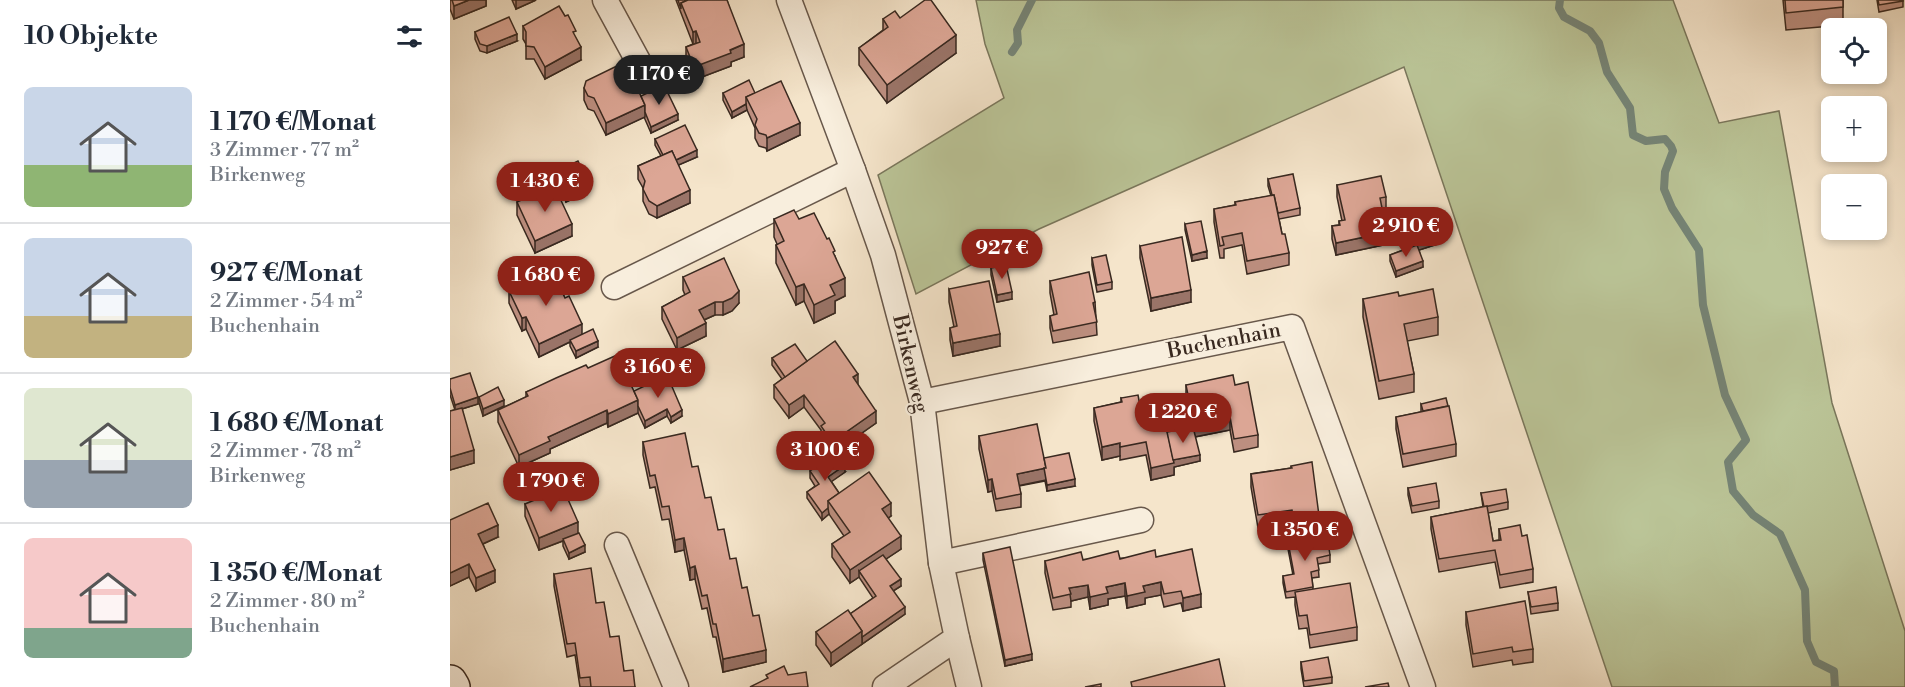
<!DOCTYPE html>
<html lang="de">
<meta charset="utf-8">
<style>
body{margin:0;font-family:"Libre Bodoni",serif;background:#f2f2f3;color:#1f2937;height:100vh;display:flex;flex-direction:column;font-size:22px;white-space:nowrap}
*{box-sizing:border-box;margin:0}
p{font-size:20px;color:#747a83}
.icon{flex:none;width:33px;height:33px;fill:none;stroke:currentColor;stroke-width:2;stroke-linecap:round;stroke-linejoin:round}
.map{position:relative;flex:1;overflow:hidden}
.sheet{display:flex;flex-direction:column;background:#fff;width:450px}
.sheet>*{flex:none}
.tools{position:absolute;left:1371px;top:18px;display:grid;gap:12px}
.tools a{display:grid;place-items:center;width:66px;height:66px;border-radius:9px;background:#fff;box-shadow:0 3px 9px #0003;font-size:30px}
.price{position:absolute;translate:-50% -51px;padding:0 14px;border-radius:21px;background:#8f2418;color:#fff;font-size:20px;line-height:39px;filter:drop-shadow(0 2px 3px #0008)}
.price::after{content:'';position:absolute;left:50%;top:36px;width:18px;height:14px;margin-left:-9px;background:inherit;clip-path:polygon(0 0,100% 0,50% 100%)}
.price.active{background:#222;color:#fff}
ul{padding:0;list-style:none}
li{display:flex;align-items:center;gap:18px;height:150px;padding:0 24px}
li+li{border-top:2px solid #e0e1e3}
li span{display:grid;place-items:center;flex:none;width:168px;height:120px;border-radius:9px;color:#555}
li>.icon{margin-inline-start:auto}
span .icon{width:72px;height:72px;fill:#fffc;stroke-width:1}
li b{font-size:26px}
h2{display:flex;justify-content:space-between;align-items:center;height:72px;padding:0 24px;font-size:26px}
main{display:flex;flex:1;min-height:0}
.map>svg:first-child{display:block}
.green{fill:#bbc598;stroke:#7a775c;stroke-width:1.5}
.lines{fill:none;stroke-linecap:round;stroke-linejoin:round}
.stream{stroke:#758476;stroke-width:8}
.street-casing{stroke:#68584b;stroke-width:27}
.secondary-casing{stroke:#392920;stroke-width:36}
.street{stroke:#f8eedd;stroke-width:24}
.secondary{stroke:#f8eedd;stroke-width:33}
.wall{fill:#bd8f80;stroke:#392920;stroke-width:1.5}
.shaded-wall{fill:#9a7468;stroke:#392920;stroke-width:1.5}
.building{fill:#dca695;stroke:#392920;stroke-width:1.5}
.labels{text-anchor:middle;dominant-baseline:central;stroke-width:4.5;stroke-linejoin:round;paint-order:stroke}
.street-label{font-size:21px;fill:#392920;stroke:#f8eedd}
</style>
<main>
<section class="sheet">
<h2>10 Objekte<svg class="icon" aria-label="filters" viewBox="0 0 24 24"><path d="M4 7h16M4 17h16"/><circle cx="9" cy="7" r="2"/><circle cx="15" cy="17" r="2"/></svg></h2>
<ul>
<li><span style="background:linear-gradient(#c9d6e8 65%,#8fb573 0)"><svg class="icon" aria-label="home" viewBox="0 0 24 24"><path d="M3 11l9-7 9 7M6 9v11h12V9"/></svg></span><div><b>1 170 €/Monat</b><p>3 Zimmer · 77 m²</p><p>Birkenweg</p></div></li>
<li><span style="background:linear-gradient(#c9d6e8 65%,#c2b280 0)"><svg class="icon" aria-label="home" viewBox="0 0 24 24"><path d="M3 11l9-7 9 7M6 9v11h12V9"/></svg></span><div><b>927 €/Monat</b><p>2 Zimmer · 54 m²</p><p>Buchenhain</p></div></li>
<li><span style="background:linear-gradient(#dfe7d0 60%,#9aa5b1 0)"><svg class="icon" aria-label="home" viewBox="0 0 24 24"><path d="M3 11l9-7 9 7M6 9v11h12V9"/></svg></span><div><b>1 680 €/Monat</b><p>2 Zimmer · 78 m²</p><p>Birkenweg</p></div></li>
<li><span style="background:linear-gradient(#f6c9c9 75%,#7fa58c 0)"><svg class="icon" aria-label="home" viewBox="0 0 24 24"><path d="M3 11l9-7 9 7M6 9v11h12V9"/></svg></span><div><b>1 350 €/Monat</b><p>2 Zimmer · 80 m²</p><p>Buchenhain</p></div></li>
</ul>
</section>
<div class="map">
<svg width="1455" height="687" viewBox="0 0 1455 687">
<rect width="100%" height="100%" fill="#f5e5cb"/>
<filter id="stains"><feTurbulence type="fractalNoise" baseFrequency=".00333" numOctaves="4"/><feColorMatrix values="0 0 0 0 .2 0 0 0 0 .09 0 0 0 0 .02 0 0 0 .5 -.17"/></filter>
<radialGradient id="worn" r=".72"><stop offset=".6" stop-color="#630" stop-opacity="0"/><stop offset="1" stop-color="#630" stop-opacity=".3"/></radialGradient>
<!-- green -->
<polygon class="green" points="526,0 1223,0 1269,123 1329,111 1382,403 1455,631 1455,687 1162,687 954,67 589,229 466,294 428,175 554,98 535,44"/>
<g class="lines">
<!-- stream -->
<g class="stream">
<polyline points="1110,0 1109,8 1114,17 1140,31 1149,43 1157,72 1180,108 1183,135 1196,141 1215,139 1221,146 1223,151 1215,172 1214,189 1222,208 1249,250 1253,305 1275,395 1296,440 1278,462 1283,491 1303,515 1330,534 1355,590 1357,641 1366,662 1384,671 1385,687"/>
<polyline points="562,52 568,43 567,30 582,0"/>
</g>
<!-- street casing -->
<g class="street-casing">
<g id="street">
<polyline points="155,0 193,70"/>
<polyline points="339,0 403,170 433,255 472,402 491,563 507,638 435,687"/>
<polyline points="164,287 403,170"/>
<polyline points="472,402 842,327 973,687"/>
<polyline points="167,545 226,687"/>
<polyline points="491,563 691,520"/>
<polyline points="507,638 519,687"/>
</g>
</g>
<!-- secondary casing -->
<g class="secondary-casing">
<polyline id="secondary" points="0,682 3,687"/>
</g>
<!-- street -->
<use href="#street" class="street"/>
<!-- secondary -->
<use href="#secondary" class="secondary"/>
</g>
<!-- wall -->
<g class="wall">
<polygon points="0,0 36,0 36,6 4,19 0,9"/>
<polygon points="62,0 86,0 66,9"/>
<polygon points="226,0 277,0 294,57 281,62 281,66 244,80 236,59 236,47 243,44"/>
<polygon points="1333,0 1393,0 1393,25 1336,30"/>
<polygon points="1427,0 1453,0 1453,7 1429,12"/>
<polygon points="450,18 506,53 437,103 409,65 409,48 433,30 433,19"/>
<polygon points="73,26 131,60 95,79 84,59 76,59 76,44 73,39"/>
<polygon points="25,32 67,41 37,53 30,51 25,39"/>
<polygon points="134,88 191,96 228,120 201,133 194,117 156,135 144,111 138,109 134,100"/>
<polygon points="273,93 305,93 350,135 317,151 316,148 309,146 305,138 305,128 297,110 282,118 273,100"/>
<polygon points="205,139 247,157 228,165 240,203 207,218 199,214 193,201 193,188 188,179 188,166 211,156 205,145"/>
<polygon points="105,172 139,191 116,202 105,178"/>
<polygon points="818,179 850,208 850,215 829,219 832,234 839,253 839,265 797,274 792,245 774,249 774,258 770,258 764,222 764,209 785,205 785,202 821,196 818,186"/>
<polygon points="887,185 936,197 936,210 932,210 943,243 886,255 882,239 882,226 889,225 889,221 892,221 887,197"/>
<polygon points="109,196 122,236 85,253 67,215 67,202"/>
<polygon points="957,218 991,243 969,250 973,267 946,277 940,261 940,255 964,246 957,225"/>
<polygon points="324,219 349,219 385,256 395,296 385,301 385,313 364,323 354,301 346,305 326,263 326,245 327,244 324,237"/>
<polygon points="735,224 757,258 742,261 735,230"/>
<polygon points="690,246 741,302 701,311 690,258"/>
<polygon points="642,258 662,282 662,289 647,292 642,265"/>
<polygon points="541,268 562,299 547,302 541,275"/>
<polygon points="81,272 109,280 107,281 132,335 148,347 126,358 120,346 120,342 89,357 76,329 72,331 59,303 59,291 82,280"/>
<polygon points="233,277 289,303 282,311 273,315 265,315 254,320 256,336 227,350 212,319 212,307 235,295 233,290"/>
<polygon points="600,281 645,302 647,335 603,343 600,328 600,316 604,315 600,293"/>
<polygon points="499,289 550,346 503,356 500,340 500,328 504,327 499,302"/>
<polygon points="949,296 988,317 988,335 957,341 964,374 964,392 929,399 913,317 913,299"/>
<polygon points="322,358 357,361 408,385 426,423 382,454 371,439 371,430 354,407 339,418 324,398 324,385 332,379 322,365"/>
<polygon points="138,368 184,391 232,416 221,423 217,416 195,428 188,413 158,427 157,423 100,449 100,453 69,467 48,422 48,410 76,397 76,392"/>
<polygon points="0,379 28,404 12,409 24,463 0,470 0,411 5,410 0,395"/>
<polygon points="736,385 785,385 808,435 808,447 784,452 780,430 745,437 750,461 724,467 724,475 701,480 696,455 670,460 670,456 652,460 644,421 644,408 671,402 671,398 690,406 717,432 742,427 736,397"/>
<polygon points="29,397 54,406 33,416 29,403"/>
<polygon points="971,404 1006,444 1006,456 953,467 946,429 946,417 971,412"/>
<polygon points="529,436 594,458 625,486 597,491 595,481 569,486 571,494 571,507 546,511 542,491 538,492 529,449"/>
<polygon points="193,442 242,467 303,616 316,662 273,672 266,637 263,637 257,608 252,609 245,579 240,580 234,550 225,552 219,519 212,520 205,487 200,488 193,455"/>
<polygon points="841,466 871,531 871,537 880,555 880,562 868,564 869,577 862,578 863,589 907,627 907,640 860,648 857,628 849,629 845,605 845,597 836,598 833,583 833,576 843,575 838,549 838,542 845,541 842,522 808,528 801,487 801,474 841,468"/>
<polygon points="360,471 395,472 381,481 389,493 441,516 438,518 451,549 436,559 451,586 443,591 455,614 381,666 366,645 366,632 400,614 423,598 409,577 400,583 382,557 382,544 394,536 379,514 372,520 357,498 357,492 365,486 360,478"/>
<polygon points="958,488 989,501 989,508 962,513 958,495"/>
<polygon points="1031,493 1058,502 1058,509 1038,513 1043,541 1049,540 1049,529 1072,536 1083,569 1083,582 1050,588 1045,562 989,572 981,529 981,517 1033,507"/>
<polygon points="75,504 128,533 135,552 119,559 113,546 113,541 89,550 75,516"/>
<polygon points="0,520 48,537 33,544 45,582 26,591 19,577 0,586"/>
<polygon points="533,553 582,660 555,666 533,560"/>
<polygon points="706,557 751,607 733,611 731,603 714,607 711,595 695,598 695,604 677,608 675,596 658,599 658,605 640,609 638,597 621,601 621,607 603,610 595,573 595,561"/>
<polygon points="104,574 146,603 174,671 185,687 130,687 125,655 117,657 104,586"/>
<polygon points="1078,592 1108,603 1108,610 1081,614"/>
<polygon points="1016,612 1083,649 1083,662 1063,665 1062,660 1023,667 1016,625"/>
<polygon points="851,662 882,677 882,683 854,687 851,669"/>
</g>
<!-- shaded-wall -->
<g class="shaded-wall">
<polygon points="19,0 36,0 36,6 4,19 4,6"/>
<polygon points="66,0 86,0 66,9"/>
<polygon points="246,31 246,44 243,45 243,32"/>
<polygon points="67,34 67,41 37,53 37,46"/>
<polygon points="506,35 506,53 437,103 437,85"/>
<polygon points="294,44 294,57 281,62 281,66 244,80 244,67"/>
<polygon points="131,47 131,60 95,79 95,67"/>
<polygon points="296,104 297,110 282,118 282,112"/>
<polygon points="195,105 195,117 156,135 156,123"/>
<polygon points="228,114 228,120 201,133 201,127"/>
<polygon points="350,123 350,135 317,151 317,138"/>
<polygon points="247,150 247,157 224,167 224,161"/>
<polygon points="139,184 139,191 116,202 116,195"/>
<polygon points="240,190 240,203 207,218 207,206"/>
<polygon points="122,224 122,236 85,253 85,241"/>
<polygon points="943,231 943,243 886,255 886,243"/>
<polygon points="991,236 991,243 966,251 966,245"/>
<polygon points="757,251 757,258 742,261 742,255"/>
<polygon points="973,261 973,267 946,277 946,271"/>
<polygon points="109,274 109,280 87,291 87,284"/>
<polygon points="395,278 395,296 385,301 385,313 364,323 364,305 380,285"/>
<polygon points="354,284 354,301 346,305 346,287"/>
<polygon points="741,290 741,302 701,311 701,298"/>
<polygon points="289,291 289,303 282,311 273,315 273,302"/>
<polygon points="562,292 562,299 547,302 547,295"/>
<polygon points="265,302 265,315 249,322 249,310"/>
<polygon points="76,317 76,329 72,331 72,318"/>
<polygon points="256,323 256,336 227,350 227,338"/>
<polygon points="132,324 132,336 89,357 89,344"/>
<polygon points="550,334 550,346 503,356 503,343"/>
<polygon points="148,341 148,347 126,358 126,351"/>
<polygon points="408,374 408,387 403,377"/>
<polygon points="354,395 354,407 339,418 339,405"/>
<polygon points="28,397 28,404 5,411 5,405"/>
<polygon points="54,400 54,406 33,416 33,409"/>
<polygon points="188,400 188,413 158,427 158,414"/>
<polygon points="217,409 217,416 195,428 195,421"/>
<polygon points="157,410 157,423 100,449 100,453 69,467 69,455 98,437"/>
<polygon points="232,410 232,416 221,423 221,417"/>
<polygon points="426,411 426,423 382,454 382,442"/>
<polygon points="780,417 780,430 744,437 744,425"/>
<polygon points="670,443 670,456 652,460 652,447"/>
<polygon points="24,450 24,463 0,470 0,457"/>
<polygon points="750,455 750,461 724,467 724,475 701,480 701,468 722,460"/>
<polygon points="395,465 395,472 378,484 378,477"/>
<polygon points="596,468 596,480 567,486 567,474"/>
<polygon points="542,479 542,491 538,492 538,480"/>
<polygon points="625,479 625,486 597,491 597,485"/>
<polygon points="441,503 441,516 432,522 432,509"/>
<polygon points="378,508 379,514 372,520 372,513"/>
<polygon points="128,522 128,535 89,550 89,538"/>
<polygon points="48,525 48,537 28,546 28,534"/>
<polygon points="451,536 451,549 412,575 409,571 409,577 400,583 400,570"/>
<polygon points="234,538 234,550 225,552 225,540"/>
<polygon points="135,545 135,552 119,559 119,553"/>
<polygon points="19,564 19,577 0,586 0,573"/>
<polygon points="245,566 245,579 240,580 240,568"/>
<polygon points="45,570 45,582 26,591 26,578"/>
<polygon points="451,579 451,586 440,593 440,586"/>
<polygon points="711,582 711,595 695,598 695,604 677,608 677,596 693,586"/>
<polygon points="675,583 675,596 658,599 658,605 640,609 640,597 656,587"/>
<polygon points="638,585 638,597 621,601 619,588"/>
<polygon points="751,594 751,607 733,611 733,598"/>
<polygon points="455,607 455,614 412,644 412,637"/>
<polygon points="412,631 412,644 381,666 381,653"/>
<polygon points="316,650 316,662 273,672 273,659"/>
<polygon points="582,654 582,660 555,666 555,660"/>
</g>
<!-- building -->
<g class="building">
<polygon points="2,0 19,0 4,6"/>
<polygon points="228,0 238,0 231,3 231,9"/>
<polygon points="238,0 277,0 294,44 280,50 281,53 244,67 236,47 250,42 246,31 243,32 231,3"/>
<polygon points="475,0 481,0 506,35 437,85 409,48 438,27 433,19 445,11 450,18"/>
<polygon points="1335,0 1393,0 1393,7 1336,13"/>
<polygon points="1428,0 1453,0 1453,1 1429,5"/>
<polygon points="109,6 115,16 118,15 126,31 123,32 131,47 95,67 84,47 76,46 76,32 73,26"/>
<polygon points="59,17 67,34 37,46 30,44 25,32"/>
<polygon points="175,62 195,105 156,123 144,98 138,96 134,88 136,81"/>
<polygon points="299,80 305,93 296,97 296,104 282,112 273,93"/>
<polygon points="331,81 350,123 317,138 316,135 309,133 305,125 307,119 296,97"/>
<polygon points="214,85 228,114 201,127 195,112 195,105 191,96"/>
<polygon points="235,125 247,150 226,160 222,151 213,155 205,139"/>
<polygon points="222,151 240,190 207,206 199,201 193,189 195,181 188,166"/>
<polygon points="128,161 139,184 116,195 105,172"/>
<polygon points="843,174 850,208 828,213 824,195 822,195 818,179"/>
<polygon points="931,176 936,197 930,198 933,213 939,212 943,231 886,243 882,226 890,225 889,221 895,220 887,185"/>
<polygon points="106,184 109,190 108,194 122,224 85,241 67,202"/>
<polygon points="824,195 832,234 835,234 839,253 797,261 792,233 772,237 774,245 770,246 764,209 786,205 785,202"/>
<polygon points="344,210 349,219 364,213 377,239 379,238 385,251 383,252 395,278 380,285 385,295 364,305 354,284 346,287 326,245 334,241 324,219"/>
<polygon points="982,210 991,236 966,245 957,218"/>
<polygon points="751,221 757,251 742,255 735,224"/>
<polygon points="732,237 741,290 701,298 690,246"/>
<polygon points="967,245 973,261 946,271 940,255"/>
<polygon points="656,255 662,282 647,285 642,258"/>
<polygon points="274,258 289,291 282,298 273,302 265,302 249,310 256,323 227,338 212,307 240,292 233,277"/>
<polygon points="104,262 109,274 105,276 102,271 84,279 81,272"/>
<polygon points="556,265 562,292 547,295 541,268"/>
<polygon points="102,271 115,298 119,296 132,324 89,344 76,317 72,318 59,291"/>
<polygon points="639,272 645,302 643,303 647,322 603,331 600,316 607,314 600,281"/>
<polygon points="539,281 550,334 503,343 500,328 507,326 499,289"/>
<polygon points="983,289 988,317 954,324 964,374 929,381 913,299 948,292 949,296"/>
<polygon points="143,329 148,341 126,351 120,340"/>
<polygon points="385,341 408,374 403,377 426,411 382,442 371,426 375,423 354,395 339,405 324,385"/>
<polygon points="345,344 357,361 335,377 322,358"/>
<polygon points="167,355 188,400 158,414 157,410 98,437 100,441 69,455 48,410 78,396 76,392 106,378 136,365 138,368"/>
<polygon points="20,373 28,397 5,405 0,388 0,379"/>
<polygon points="217,375 232,410 221,417 217,409 195,421 188,406 188,400 184,391"/>
<polygon points="783,375 785,385 798,382 808,435 784,439 780,417 744,425 736,385"/>
<polygon points="48,387 54,400 33,409 29,397"/>
<polygon points="688,395 690,406 711,401 724,463 701,468 696,442 670,447 670,443 652,447 644,408 672,402 671,398"/>
<polygon points="996,398 998,406 973,411 971,404"/>
<polygon points="999,406 1006,444 953,454 946,417"/>
<polygon points="12,408 24,450 0,457 0,411"/>
<polygon points="587,424 596,468 567,474 571,494 546,499 542,479 538,480 529,436"/>
<polygon points="743,427 750,455 723,460 717,432"/>
<polygon points="235,433 242,467 248,466 255,498 261,497 268,530 274,529 280,559 286,558 292,588 297,587 303,616 309,615 316,650 273,659 266,624 263,624 257,595 252,596 245,566 240,568 234,538 225,540 219,506 212,507 205,475 200,476 193,442"/>
<polygon points="386,453 395,465 378,477 389,493 378,501 378,508 372,513 357,492 369,484 360,471"/>
<polygon points="619,453 625,479 597,485 594,468 596,468 594,458"/>
<polygon points="862,462 871,531 846,535 842,510 808,515 801,474 842,468 841,466"/>
<polygon points="419,472 441,503 432,509 451,536 400,570 382,544 400,532 378,501"/>
<polygon points="986,483 989,501 962,506 958,488"/>
<polygon points="113,488 128,522 89,538 75,504"/>
<polygon points="1056,489 1058,502 1034,507 1031,493"/>
<polygon points="38,503 48,525 28,534 45,570 26,578 19,564 0,573 0,520"/>
<polygon points="1037,506 1043,541 1051,540 1049,529 1070,525 1072,536 1077,535 1083,569 1050,575 1045,550 989,559 981,517"/>
<polygon points="129,533 135,545 119,553 113,539"/>
<polygon points="877,536 880,555 867,558 869,570 861,572 863,587 836,592 833,576 844,574 838,542"/>
<polygon points="560,547 582,654 555,660 533,553"/>
<polygon points="742,549 751,594 733,598 731,591 714,594 711,582 693,586 695,592 677,596 675,583 656,587 658,593 640,597 638,585 619,588 621,594 603,598 595,561 631,552 633,560 668,551 670,559 705,550 706,557"/>
<polygon points="433,555 451,579 440,586 455,607 412,637 412,631 400,614 426,596 409,571"/>
<polygon points="141,568 146,603 154,602 160,637 169,636 174,671 183,670 185,687 141,687 140,677 130,678 125,643 117,644 104,574"/>
<polygon points="900,583 907,627 860,635 857,615 849,616 845,592"/>
<polygon points="1106,587 1108,603 1081,607 1078,592"/>
<polygon points="1075,601 1083,649 1063,652 1062,647 1023,654 1016,612"/>
<polygon points="398,610 412,631 381,653 366,632"/>
<polygon points="878,657 882,677 854,681 851,662"/>
<polygon points="769,659 775,687 682,687 681,682"/>
<polygon points="334,666 338,675 356,672 358,687 300,687 318,678 316,675"/>
<polygon points="938,683 939,687 915,687"/>
<polygon points="651,684 651,687 635,687"/>
</g>
<g class="labels">
<!-- street labels -->
<g class="street-label">
<text transform="translate(774 341) rotate(-11)">Buchenhain</text>
<text transform="translate(460 364) rotate(77)">Birkenweg</text>
</g>
</g>
<rect width="100%" height="100%" filter="url(#stains)"/>
<rect width="100%" height="100%" fill="url(#worn)"/>
</svg>
<div class="tools">
<a><svg class="icon" aria-label="locate" viewBox="0 0 24 24"><circle cx="12" cy="12" r="6"/><path d="M12 2v4M12 18v4M2 12h4M18 12h4"/></svg></a>
<a>+</a>
<a>−</a>
</div>
<b class="price active" style="left:209px;top:106px">1 170 €</b>
<b class="price" style="left:95px;top:213px">1 430 €</b>
<b class="price" style="left:956px;top:258px">2 910 €</b>
<b class="price" style="left:552px;top:280px">927 €</b>
<b class="price" style="left:96px;top:307px">1 680 €</b>
<b class="price" style="left:208px;top:399px">3 160 €</b>
<b class="price" style="left:733px;top:444px">1 220 €</b>
<b class="price" style="left:375px;top:482px">3 100 €</b>
<b class="price" style="left:101px;top:513px">1 790 €</b>
<b class="price" style="left:855px;top:562px">1 350 €</b>
</div>
</main>
